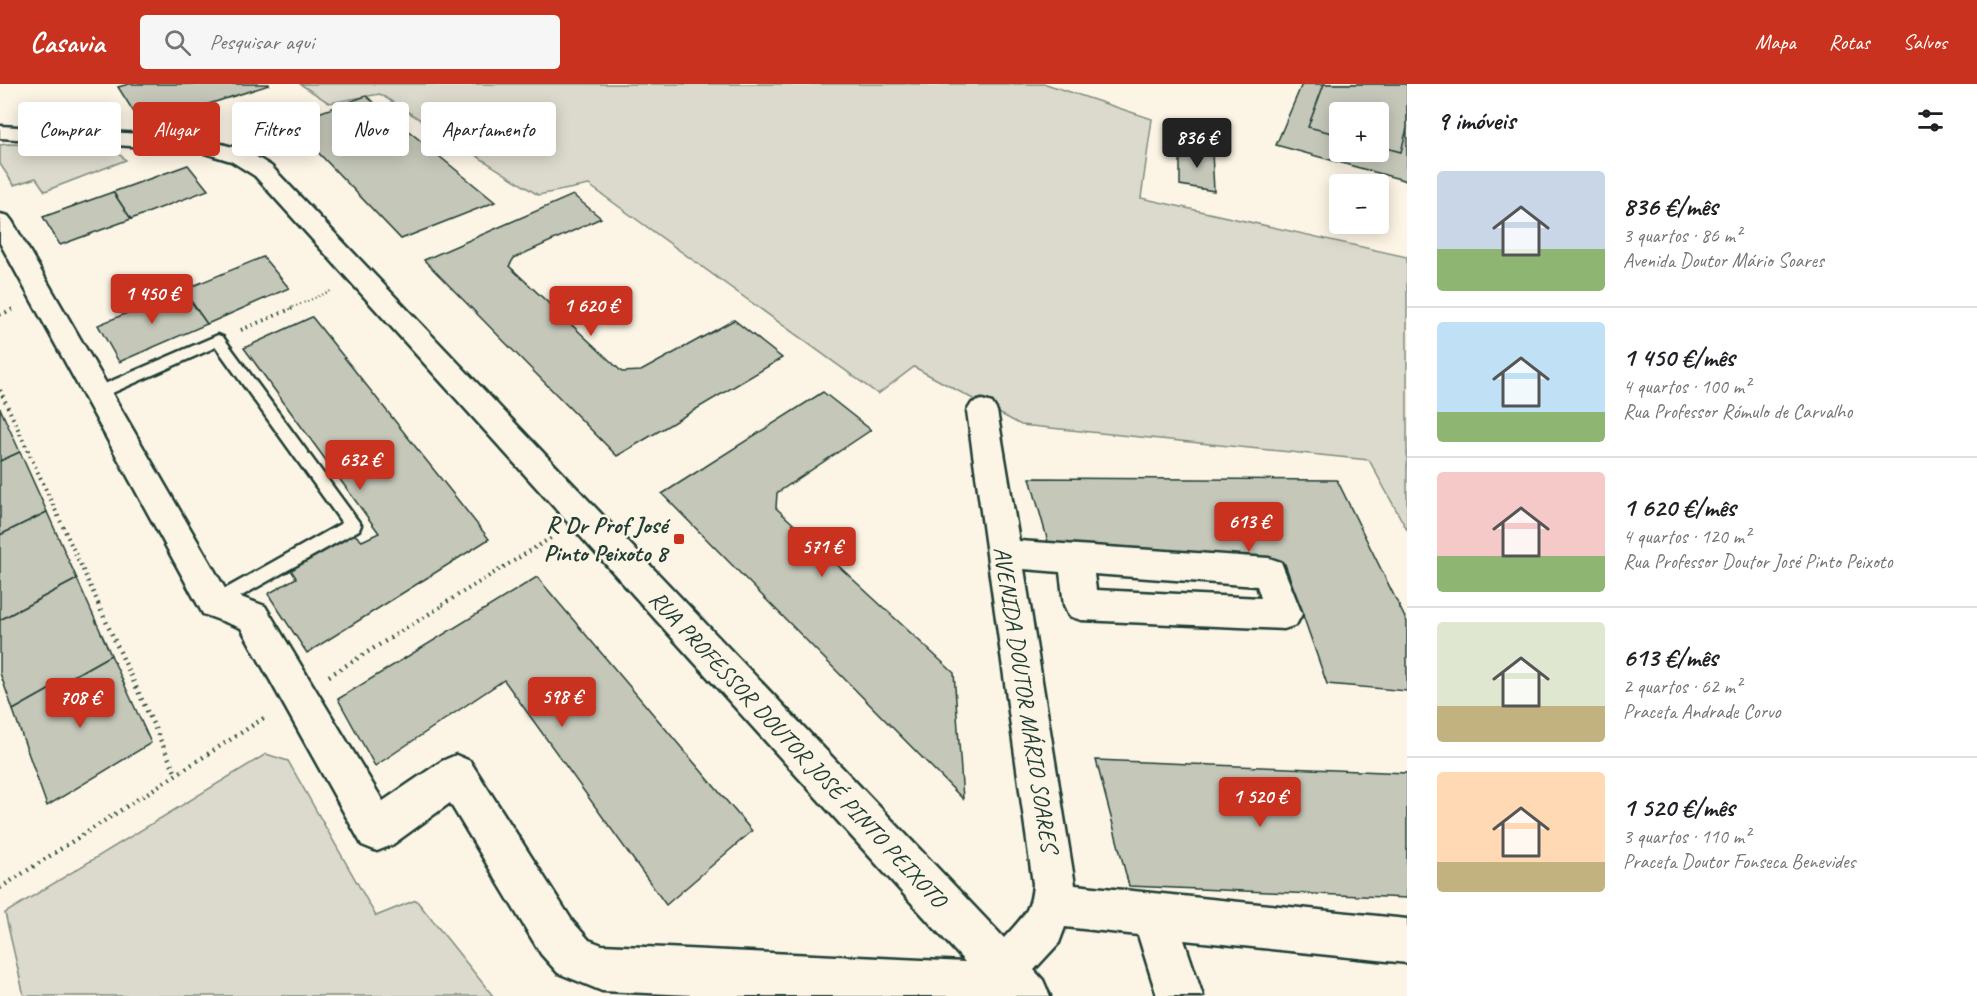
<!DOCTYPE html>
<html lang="pt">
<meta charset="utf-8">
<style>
body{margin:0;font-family:Caveat,sans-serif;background:#f6f6f6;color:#202124;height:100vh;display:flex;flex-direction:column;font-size:22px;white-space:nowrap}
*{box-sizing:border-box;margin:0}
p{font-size:20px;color:#757577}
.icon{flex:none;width:33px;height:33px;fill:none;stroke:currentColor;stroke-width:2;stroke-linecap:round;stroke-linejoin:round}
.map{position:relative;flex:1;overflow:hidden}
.drawer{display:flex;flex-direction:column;background:#fff;width:570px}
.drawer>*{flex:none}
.banner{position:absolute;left:18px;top:18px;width:570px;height:54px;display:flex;gap:12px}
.controls{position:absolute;left:1329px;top:18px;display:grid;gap:12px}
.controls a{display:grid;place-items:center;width:60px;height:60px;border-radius:6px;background:#fff;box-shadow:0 3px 15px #0003;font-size:30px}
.price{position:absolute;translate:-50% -51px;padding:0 14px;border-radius:6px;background:#c8321e;color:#fff;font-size:20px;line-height:39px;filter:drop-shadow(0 2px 3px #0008)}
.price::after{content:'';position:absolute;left:50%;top:36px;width:18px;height:14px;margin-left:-9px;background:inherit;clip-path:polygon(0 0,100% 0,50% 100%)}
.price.on{background:#222;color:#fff}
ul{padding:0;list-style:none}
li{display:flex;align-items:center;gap:18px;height:150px;padding:0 30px}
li+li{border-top:2px solid #e0e0e0}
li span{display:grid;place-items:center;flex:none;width:168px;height:120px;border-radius:6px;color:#555}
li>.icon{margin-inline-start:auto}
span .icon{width:72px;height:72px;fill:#fffc;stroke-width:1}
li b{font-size:26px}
h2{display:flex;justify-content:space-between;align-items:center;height:72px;padding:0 30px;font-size:26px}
.pill{padding:0 21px;border-radius:6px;background:#fff;box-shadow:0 3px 15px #0003;font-size:21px;line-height:54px}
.pill.on{background:#c8321e;color:#fff}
header{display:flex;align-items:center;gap:36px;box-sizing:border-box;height:84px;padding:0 30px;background:#c8321e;color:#fff}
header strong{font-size:28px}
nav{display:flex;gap:33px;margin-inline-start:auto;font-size:21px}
.search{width:420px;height:54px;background:#f6f6f6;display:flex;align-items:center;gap:15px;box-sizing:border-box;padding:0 21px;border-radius:6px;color:#757577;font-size:22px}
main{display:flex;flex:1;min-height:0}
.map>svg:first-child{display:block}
.green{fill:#dcdacc;stroke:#7e8c80;stroke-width:1.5}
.building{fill:#c5c7b9;stroke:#1f3d34;stroke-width:1.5;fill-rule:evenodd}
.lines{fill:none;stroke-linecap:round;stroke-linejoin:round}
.lane-casing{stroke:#1f3d34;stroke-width:5}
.street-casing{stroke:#1f3d34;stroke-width:5}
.path-far2{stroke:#1f3d34;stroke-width:2;stroke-dasharray:1 3;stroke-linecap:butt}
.path-far1{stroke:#1f3d34;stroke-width:4;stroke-dasharray:1.5 4.5;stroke-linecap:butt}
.path{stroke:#1f3d34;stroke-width:4.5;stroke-dasharray:1.5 5;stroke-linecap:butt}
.lane{fill:#fcf5e5;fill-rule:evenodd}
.street{fill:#fcf5e5;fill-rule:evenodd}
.poi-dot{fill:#c8321e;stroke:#fcf5e5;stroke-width:2}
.labels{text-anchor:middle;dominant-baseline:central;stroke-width:5;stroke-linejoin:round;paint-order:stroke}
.poi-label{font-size:24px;font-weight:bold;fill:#1f3d34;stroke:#fcf5e5;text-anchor:end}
.street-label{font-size:24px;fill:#1f3d34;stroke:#fcf5e5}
</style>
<header>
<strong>Casavia</strong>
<div class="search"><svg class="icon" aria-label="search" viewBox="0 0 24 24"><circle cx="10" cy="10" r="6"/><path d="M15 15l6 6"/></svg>Pesquisar aqui</div>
<nav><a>Mapa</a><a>Rotas</a><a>Salvos</a></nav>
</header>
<main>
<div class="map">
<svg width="1407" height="912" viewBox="0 0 1407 912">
<rect width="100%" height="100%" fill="#fcf5e5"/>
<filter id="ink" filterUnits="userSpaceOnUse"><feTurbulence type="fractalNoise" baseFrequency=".0167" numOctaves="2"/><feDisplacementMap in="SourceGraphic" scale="12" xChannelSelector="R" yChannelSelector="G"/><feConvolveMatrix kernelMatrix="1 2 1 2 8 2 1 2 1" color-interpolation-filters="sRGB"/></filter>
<g filter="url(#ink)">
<!-- green -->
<g class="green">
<polygon points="300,0 1046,0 1152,35 1141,114 1407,173 1407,446 1369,376 1021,341 914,283 878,310 589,101 538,111 380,10 329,19"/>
<polygon points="8,60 110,63 126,76 45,107 36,94 14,101 0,80 0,61"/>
<polygon points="266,670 288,677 376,832 416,816 493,912 24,912 5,829"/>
</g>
<!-- building -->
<g class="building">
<polygon points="129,0 269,0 269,1 142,41 118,3"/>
<path d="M1302,0H1407V97L1276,61ZM1340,28H1378V68H1340Z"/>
<polygon points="1324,0 1407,0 1407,44 1401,68 1378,62 1378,28 1340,28 1340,51 1308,43"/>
<polygon points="366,12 495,118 401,155 290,39"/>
<polygon points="1180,63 1212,68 1214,107 1180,101"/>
<polygon points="188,81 208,106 131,135 113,108"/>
<polygon points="113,108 131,135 60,161 43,133"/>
<polygon points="573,111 601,134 514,174 509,182 622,288 641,287 734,236 782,274 617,372 424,176"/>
<polygon points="263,173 289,204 207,240 183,206"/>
<polygon points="183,206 207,240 119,278 98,241"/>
<polygon points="312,233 489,455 307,569 268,510 296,494 291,486 354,450 362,457 379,449 244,264"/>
<polygon points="823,308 871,346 777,409 776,424 954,589 963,715 662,410"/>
<polygon points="0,324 20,368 0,377"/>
<polygon points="20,368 47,428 0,451 0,377"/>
<polygon points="1030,394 1337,396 1407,538 1407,607 1327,600 1285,480 1052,472"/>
<polygon points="47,428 77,495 0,536 0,451"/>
<polygon points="537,493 752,747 666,821 504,596 375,682 338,615"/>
<polygon points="77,495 111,571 13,626 0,589 0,536"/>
<polygon points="111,571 151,659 47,722 13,626"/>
<polygon points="1096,676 1407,689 1407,814 1129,802"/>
</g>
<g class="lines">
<!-- lane casing -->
<g class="lane-casing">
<polygon id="lane" points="218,251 223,253 361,441 359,446 215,527 209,524 206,519 209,514 342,439 216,263 103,313 93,313 91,309 93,305"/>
</g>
<!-- street casing -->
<g class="street-casing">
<path id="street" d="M0,42L196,53L247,67L271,82L1004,854C1022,833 1031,829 1033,800L967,327L972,319L982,316L992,319L997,327L1019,457L1269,474L1281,478L1302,530L1296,541L1284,545L1081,536L1069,532L1064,521L1060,488L1024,485L1075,801L1407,835V879L1184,856L1203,912H1157L1138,851L1065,843L1059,859L1034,886L1043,896L1050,912H715L602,907L558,889L541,870L450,719L392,761L377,767L362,761L241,544L203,530L0,159V130L8,132L12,137L227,508L265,522L383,717L442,677L456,671L470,677L573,838L589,856L602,861L965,878L255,92L231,77L195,66L0,54ZM1094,490L1257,502L1261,514L1096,506Z"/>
</g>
<!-- path-far2 -->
<polyline class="path-far2" points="289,225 333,206"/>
<!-- path-far1 -->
<g class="path-far1">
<polyline points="0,231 13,225"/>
<polyline points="241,246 293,224"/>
<polyline points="0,306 99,521"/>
<polyline points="442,521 554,452"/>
</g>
<!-- path -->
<g class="path">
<polyline points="98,520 176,690"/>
<polyline points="329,592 445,520"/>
<polyline points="0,804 267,632"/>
</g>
<!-- lane -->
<use href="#lane" class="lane"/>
<!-- street -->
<use href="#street" class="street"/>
</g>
</g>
<!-- markers -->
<rect class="poi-dot" x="673" y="449" width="12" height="12" rx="3"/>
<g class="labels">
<!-- poi labels -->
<g class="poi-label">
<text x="667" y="441">R Dr Prof José<tspan x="667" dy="28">Pinto Peixoto 8</tspan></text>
</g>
<!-- street labels -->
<g class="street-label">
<text transform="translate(1026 615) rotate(81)">AVENIDA DOUTOR MÁRIO SOARES</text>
<text transform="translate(798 665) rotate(47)">RUA PROFESSOR DOUTOR JOSÉ PINTO PEIXOTO</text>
</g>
</g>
</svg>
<div class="controls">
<a>+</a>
<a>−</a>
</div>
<b class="price on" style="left:1197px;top:85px">836 €</b>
<b class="price" style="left:152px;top:241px">1 450 €</b>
<b class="price" style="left:591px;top:253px">1 620 €</b>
<b class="price" style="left:360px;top:407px">632 €</b>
<b class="price" style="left:1249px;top:469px">613 €</b>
<b class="price" style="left:822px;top:494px">571 €</b>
<b class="price" style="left:562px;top:644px">598 €</b>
<b class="price" style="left:80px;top:645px">708 €</b>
<b class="price" style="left:1260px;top:744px">1 520 €</b>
<div class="banner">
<a class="pill">Comprar</a>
<a class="pill on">Alugar</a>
<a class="pill">Filtros</a>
<a class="pill">Novo</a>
<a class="pill">Apartamento</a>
</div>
</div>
<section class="drawer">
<h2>9 imóveis<svg class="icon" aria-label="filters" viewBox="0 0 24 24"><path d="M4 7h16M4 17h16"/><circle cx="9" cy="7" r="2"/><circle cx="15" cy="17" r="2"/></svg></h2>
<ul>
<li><span style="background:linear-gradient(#c9d6e8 65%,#8fb573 0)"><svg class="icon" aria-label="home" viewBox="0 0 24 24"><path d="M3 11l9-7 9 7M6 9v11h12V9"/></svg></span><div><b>836 €/mês</b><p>3 quartos · 86 m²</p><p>Avenida Doutor Mário Soares</p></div></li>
<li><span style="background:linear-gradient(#bfe0f5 75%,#8fb573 0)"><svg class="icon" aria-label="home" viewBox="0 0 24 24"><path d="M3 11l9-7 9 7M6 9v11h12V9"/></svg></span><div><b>1 450 €/mês</b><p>4 quartos · 100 m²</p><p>Rua Professor Rómulo de Carvalho</p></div></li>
<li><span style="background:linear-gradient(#f6c9c9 70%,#8fb573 0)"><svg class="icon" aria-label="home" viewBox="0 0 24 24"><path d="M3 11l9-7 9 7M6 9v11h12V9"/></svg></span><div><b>1 620 €/mês</b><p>4 quartos · 120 m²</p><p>Rua Professor Doutor José Pinto Peixoto</p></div></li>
<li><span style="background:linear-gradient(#dfe7d0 70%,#c2b280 0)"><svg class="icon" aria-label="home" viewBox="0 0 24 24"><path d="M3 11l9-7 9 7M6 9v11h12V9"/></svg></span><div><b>613 €/mês</b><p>2 quartos · 62 m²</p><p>Praceta Andrade Corvo</p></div></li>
<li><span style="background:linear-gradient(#ffd9b3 75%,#c2b280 0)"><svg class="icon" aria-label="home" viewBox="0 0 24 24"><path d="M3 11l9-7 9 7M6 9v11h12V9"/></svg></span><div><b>1 520 €/mês</b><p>3 quartos · 110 m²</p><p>Praceta Doutor Fonseca Benevides</p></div></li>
</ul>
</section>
</main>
